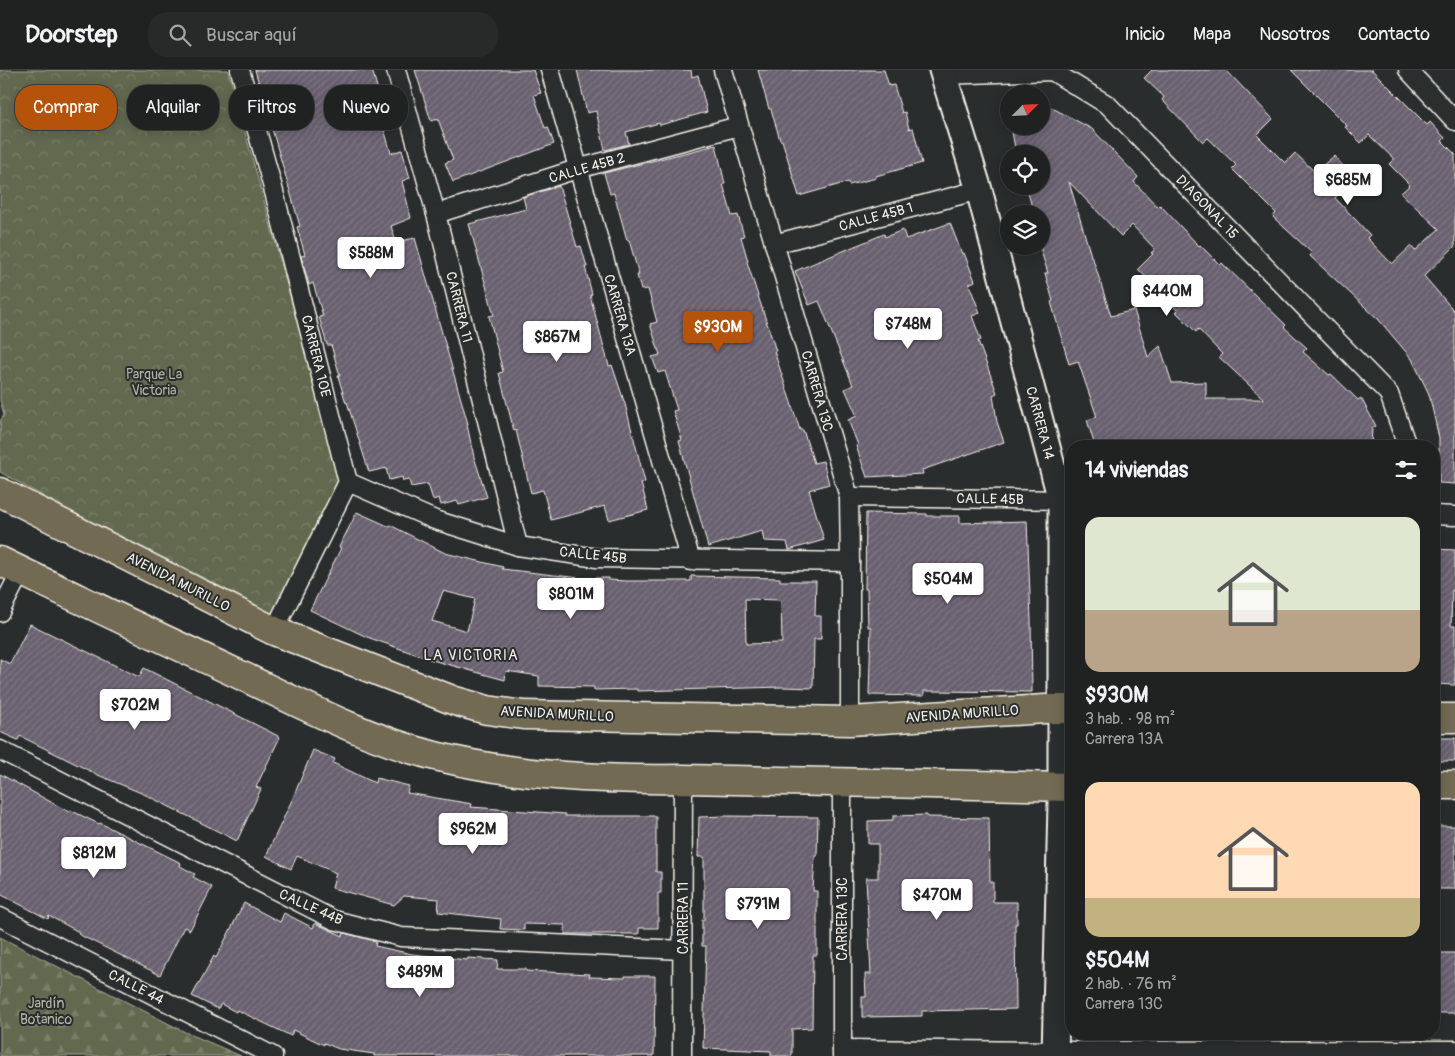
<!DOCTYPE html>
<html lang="es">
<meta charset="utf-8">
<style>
body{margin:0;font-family:Pangolin,sans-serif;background:#282a2a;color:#f1f3f6;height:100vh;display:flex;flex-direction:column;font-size:19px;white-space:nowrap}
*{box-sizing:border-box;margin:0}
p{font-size:16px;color:#a2a4a5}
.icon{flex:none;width:28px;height:28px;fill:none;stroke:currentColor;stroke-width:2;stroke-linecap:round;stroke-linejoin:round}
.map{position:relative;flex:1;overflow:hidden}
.details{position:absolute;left:1065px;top:370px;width:375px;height:600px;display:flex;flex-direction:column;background:#202222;border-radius:20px;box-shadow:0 2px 12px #0003,0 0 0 1px #3d3f40}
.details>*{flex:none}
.top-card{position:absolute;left:15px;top:15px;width:475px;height:45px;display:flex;gap:10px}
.needle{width:32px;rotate:66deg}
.tools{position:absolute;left:1000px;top:15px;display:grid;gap:10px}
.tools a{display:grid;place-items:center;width:50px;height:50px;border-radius:50%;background:#202222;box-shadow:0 2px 12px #0003,0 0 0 1px #3d3f40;font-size:25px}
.price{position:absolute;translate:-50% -42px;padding:0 11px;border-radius:5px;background:#fff;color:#222;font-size:16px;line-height:32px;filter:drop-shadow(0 1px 2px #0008)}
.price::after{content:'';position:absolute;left:50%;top:30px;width:15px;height:11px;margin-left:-8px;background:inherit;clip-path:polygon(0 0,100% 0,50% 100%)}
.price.active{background:#b45309;color:#fff}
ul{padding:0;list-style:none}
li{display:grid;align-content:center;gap:10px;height:265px;padding:0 20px}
li span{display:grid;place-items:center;height:155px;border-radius:15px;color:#555}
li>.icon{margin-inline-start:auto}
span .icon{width:90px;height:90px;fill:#fffc;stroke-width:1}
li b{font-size:21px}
h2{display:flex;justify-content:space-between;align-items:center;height:60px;padding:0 20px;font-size:21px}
.pill{padding:0 18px;border-radius:20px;background:#202222;box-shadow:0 2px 12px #0003,0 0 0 1px #3d3f40;font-size:18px;line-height:45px}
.pill.active{background:#b45309;color:#fff}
header{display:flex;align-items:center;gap:30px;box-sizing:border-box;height:70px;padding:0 25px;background:#202222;border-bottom:1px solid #3d3f40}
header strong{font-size:24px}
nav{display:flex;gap:28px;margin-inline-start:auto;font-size:18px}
.search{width:350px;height:45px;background:#282a2a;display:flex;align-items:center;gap:12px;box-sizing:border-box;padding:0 18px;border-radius:20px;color:#a2a4a5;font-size:19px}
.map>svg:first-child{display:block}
.forest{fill:url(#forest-firs);stroke:#acad9c}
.park{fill:url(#park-crowns);stroke:#acad9c}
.building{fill:url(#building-hatch);stroke:#f4f1e8;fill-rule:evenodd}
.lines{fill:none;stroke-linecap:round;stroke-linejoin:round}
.street-casing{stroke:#f4f1e8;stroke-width:21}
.secondary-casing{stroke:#f4f1e8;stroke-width:29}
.primary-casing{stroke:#f4f1e8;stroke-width:31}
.street{stroke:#2a2d2e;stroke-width:18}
.secondary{stroke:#2a2d2e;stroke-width:25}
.primary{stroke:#736b52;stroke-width:28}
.labels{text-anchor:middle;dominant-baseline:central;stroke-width:4;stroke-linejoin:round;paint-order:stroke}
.street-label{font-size:14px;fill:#f4f1e8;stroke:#2a2d2e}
.park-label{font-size:14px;fill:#b3b4a3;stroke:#2a2d2e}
.neighbourhood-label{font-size:15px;letter-spacing:1px;fill:#f4f1e8;stroke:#2a2d2e}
</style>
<header>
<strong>Doorstep</strong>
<div class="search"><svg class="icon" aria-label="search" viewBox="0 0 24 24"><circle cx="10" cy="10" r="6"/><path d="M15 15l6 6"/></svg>Buscar aquí</div>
<nav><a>Inicio</a><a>Mapa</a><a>Nosotros</a><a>Contacto</a></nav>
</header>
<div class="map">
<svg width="1455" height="986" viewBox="0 0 1455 986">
<defs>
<pattern id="forest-firs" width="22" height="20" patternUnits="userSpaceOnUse" patternTransform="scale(1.25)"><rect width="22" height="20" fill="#63694f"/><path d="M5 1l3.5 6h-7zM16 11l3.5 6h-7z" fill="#7a7f68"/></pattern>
<pattern id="park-crowns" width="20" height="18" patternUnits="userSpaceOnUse" patternTransform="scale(1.25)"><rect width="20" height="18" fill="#63694f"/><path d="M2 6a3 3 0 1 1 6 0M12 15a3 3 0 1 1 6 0" fill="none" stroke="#7a7f68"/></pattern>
<pattern id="building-hatch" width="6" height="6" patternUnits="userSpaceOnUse" patternTransform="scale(1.25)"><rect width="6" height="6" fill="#696070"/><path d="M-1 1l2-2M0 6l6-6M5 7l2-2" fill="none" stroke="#7f7784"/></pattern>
</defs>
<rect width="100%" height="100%" fill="#2a2d2e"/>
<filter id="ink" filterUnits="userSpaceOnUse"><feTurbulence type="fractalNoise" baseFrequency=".02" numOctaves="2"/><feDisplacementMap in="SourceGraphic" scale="10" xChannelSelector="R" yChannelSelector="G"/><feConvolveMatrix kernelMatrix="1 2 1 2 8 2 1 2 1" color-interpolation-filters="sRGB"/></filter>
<g filter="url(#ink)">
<!-- forest -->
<polygon class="forest" points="0,867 185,962 241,986 0,986"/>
<!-- park -->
<polygon class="park" points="0,0 228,0 340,408 268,552 0,402 0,351 4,345 0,330"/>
<!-- building -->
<g class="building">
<polygon points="255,0 372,0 387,51 382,52 391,83 402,80 410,108 402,111 411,148 391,156 396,172 415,168 468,354 467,355 474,387 487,427 459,435 457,431 441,435 439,428 433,430 428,414 411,417 409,410 403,411 402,407 389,410 386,398 369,402 347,332 346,333 338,306 340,306 331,275 327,275 319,247 323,246 313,213 309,215 301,186 305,185 297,157 300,156"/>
<polygon points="415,0 533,0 541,23 534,25 545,58 548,57 554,74 453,112 445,93 453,90 438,49 431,51"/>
<polygon points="577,0 691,0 692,7 698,5 707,42 660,55 659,53 626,62 629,74 605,80 596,41 587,43"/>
<polygon points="758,0 884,0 889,16 894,15 902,43 905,42 909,59 913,58 922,93 876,106 876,108 849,115 848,112 799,126 782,70 780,70 771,39 769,39"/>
<polygon points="1152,0 1226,0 1273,49 1257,65 1285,93 1295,83 1315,102 1334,86 1355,109 1335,128 1370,165 1367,168 1392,194 1411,176 1415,181 1439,159 1401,123 1410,115 1389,94 1394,89 1369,65 1361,73 1345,57 1347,56 1291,0 1372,0 1427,55 1430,52 1445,68 1442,71 1455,84 1455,176 1424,206 1455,242 1455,414 1439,413 1439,368 1429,324 1412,289 1379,250 1310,186 1312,183 1273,147 1276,143 1232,99 1236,95 1208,68 1203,72 1162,30 1164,27 1144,8"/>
<path d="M1041,32L1092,59L1138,107L1134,112L1158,137L1160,135L1199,176L1200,175L1220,195L1222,193L1286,255L1284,257L1307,278L1303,282L1329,305L1331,304L1358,330L1361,328L1376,356L1372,358L1371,376H1095L1087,350L1097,347L1078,291L1069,294L1051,232L1053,231L1045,203H1048L1041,181V144H1034L1026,116H1041V84H1016L1011,56H1041ZM1069,112L1121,166L1132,155L1155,179L1151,183L1153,184L1138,199L1178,241L1176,242L1196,262L1198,259L1222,284L1219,287L1264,329H1206V312L1172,313L1160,276L1148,287L1134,240L1111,246L1093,189H1092Z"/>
<polygon points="716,75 725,114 723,114 732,146 738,145 744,166 741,167 748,191 747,192 776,281 774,281 800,360 803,360 814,393 823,391 829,414 809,420 824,470 789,480 787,472 764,471 762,461 708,477 679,371 682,370 673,341 677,340 665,301 658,303 652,287 660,285 650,254 657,252 648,219 641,220 637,205 639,205 629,170 627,170 614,123 610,124 604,103"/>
<polygon points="559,116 577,177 581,176 587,197 585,197 592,224 590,225 609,296 612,295 625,334 645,412 641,413 648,440 609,450 605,436 551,450 543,420 531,423 516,360 514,361 499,303 503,302 489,246 494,245 469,154 526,139 523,127"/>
<polygon points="950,153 962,184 964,183 975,211 969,214 980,243 972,246 981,270 978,271 997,323 993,325 997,352 1004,372 922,400 923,404 867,407 856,376 858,375 848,350 857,346 845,319 853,315 819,231 809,235 795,201 884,164 885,167 903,160 906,169"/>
<path d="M357,442L390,457V455L445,483L503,497L502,499L580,508H609V510L626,511H691V506L780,508V511H816L815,546H821V569H814L813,618L783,617L637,621V619L594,620V617L539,616V606L506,601L505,610L432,590L367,567L310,540L341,478L339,477ZM443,521L475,529L467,561L432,551ZM745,529L781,530L782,573L746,574Z"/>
<polygon points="866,443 927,444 927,446 960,446 960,453 1027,451 1031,550 1032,622 924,621 924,626 869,625 871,557 868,557 867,519 865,519"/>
<polygon points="1434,479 1455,480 1455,520 1452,520 1451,556 1455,556 1455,615 1434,614"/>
<polygon points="30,554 139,607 144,598 280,667 256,717 261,719 237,771 146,725 98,705 20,666 18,670 0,662 0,589 10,594"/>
<rect x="1434" y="668" width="21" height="23"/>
<polygon points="313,680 335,689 333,693 375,713 376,708 409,716 407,723 472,734 471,737 565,744 565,746 656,746 656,802 661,802 661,823 658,823 658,858 639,858 639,864 565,864 565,855 524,854 524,860 500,859 501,849 438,842 439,829 404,826 394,835 332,818 336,803 297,786 291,799 266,786 292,730"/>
<polygon points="0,704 69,742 70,740 99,754 100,753 181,793 180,796 195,804 193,807 212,817 190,860 184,857 160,905 78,864 79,862 49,846 48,849 0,824"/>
<polygon points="927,745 927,747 989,748 990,812 993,812 993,832 1017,832 1017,854 1015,854 1016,939 922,941 922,946 862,947 862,927 866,927 865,904 871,904 866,808 878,808 878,774 868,774 868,751 893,750 893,746"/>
<polygon points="726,746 818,747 817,786 815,786 813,821 817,821 817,885 813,885 812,958 792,959 792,986 771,986 771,981 703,978 706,876 702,876 702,850 704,850 704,787 698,787 699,747"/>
<rect x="1434" y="756" width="21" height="63"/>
<polygon points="244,833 280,852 284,843 313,858 315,853 343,866 344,863 371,870 376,872 375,876 412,884 467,890 468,888 498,890 497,899 526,899 526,901 590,904 589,907 625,908 625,906 655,906 654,986 374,986 374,984 339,979 324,973 324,975 293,960 291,966 237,940 236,942 221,934 218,939 192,926 214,886 216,888"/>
<rect x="1434" y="883" width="21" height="60"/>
</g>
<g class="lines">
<!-- street casing -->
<g class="street-casing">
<g id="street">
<polyline points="240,0 273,118 348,412 274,561"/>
<polyline points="396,0 436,144 518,476"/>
<polyline points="550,0 691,491"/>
<polyline points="723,0 849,427 850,492 850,651"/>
<polyline points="1408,0 1455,51"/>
<polyline points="944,5 1052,1 1108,35 1389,324 1407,376"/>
<polyline points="436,144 577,99 739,56"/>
<polyline points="774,174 979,120"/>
<polyline points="348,412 435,450 518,476 597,488 850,492"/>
<polyline points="849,427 1071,430"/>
<polyline points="1434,445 1455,446"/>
<polyline points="0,542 21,501"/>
<polyline points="0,680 334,850 401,867 683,880"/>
<polyline points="0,847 273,986"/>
<polyline points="842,979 1055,981 1455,980"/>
<polyline points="682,986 683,709"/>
<polyline points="842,986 842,712"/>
</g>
</g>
<!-- secondary casing -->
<g class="secondary-casing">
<polyline id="secondary" points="942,0 979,120 1061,430 1061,734 1055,986"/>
</g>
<!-- primary casing -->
<g class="primary-casing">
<g id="primary">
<polyline points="0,422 274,561 455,631 487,640 524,645 850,651 1045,639 1071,639"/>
<path d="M0,491C78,529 157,566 236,603C301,634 365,668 435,686C516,706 599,710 683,709L1071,717"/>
<polyline points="1434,648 1455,648"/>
<polyline points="1434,715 1455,715"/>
</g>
</g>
<!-- street -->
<use href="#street" class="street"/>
<!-- secondary -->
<use href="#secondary" class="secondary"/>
<!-- primary -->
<use href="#primary" class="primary"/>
</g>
</g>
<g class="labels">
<!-- street labels -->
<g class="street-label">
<text transform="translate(587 98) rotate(-16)">CALLE 45B 2</text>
<text transform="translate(1207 137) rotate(46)">DIAGONAL 15</text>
<text transform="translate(876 147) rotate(-15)">CALLE 45B 1</text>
<text transform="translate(459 237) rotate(76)">CARRERA 11</text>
<text transform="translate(620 245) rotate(74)">CARRERA 13A</text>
<text transform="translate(316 286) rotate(76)">CARRERA 10E</text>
<text transform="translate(817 321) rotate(74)">CARRERA 13C</text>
<text transform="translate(1040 353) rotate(75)">CARRERA 14</text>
<text transform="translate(990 429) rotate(1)">CALLE 45B</text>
<text transform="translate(593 485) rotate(6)">CALLE 45B</text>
<text transform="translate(178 512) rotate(27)">AVENIDA MURILLO</text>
<text transform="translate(557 644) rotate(3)">AVENIDA MURILLO</text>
<text transform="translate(962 644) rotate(-4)">AVENIDA MURILLO</text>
<text transform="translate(311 837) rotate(24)">CALLE 44B</text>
<text transform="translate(683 848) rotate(-90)">CARRERA 11</text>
<text transform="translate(842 849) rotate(-90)">CARRERA 13C</text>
<text transform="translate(136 917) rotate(27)">CALLE 44</text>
</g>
<!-- park labels -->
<g class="park-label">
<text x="154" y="304">Parque La<tspan x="154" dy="16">Victoria</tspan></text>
<text x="46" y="933">Jardín<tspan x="46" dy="16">Botanico</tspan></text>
</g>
<!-- neighbourhood labels -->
<g class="neighbourhood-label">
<text x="471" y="585">LA VICTORIA</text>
</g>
</g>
</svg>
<div class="tools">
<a><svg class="needle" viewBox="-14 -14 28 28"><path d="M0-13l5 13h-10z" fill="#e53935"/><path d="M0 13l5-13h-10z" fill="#a2a4a5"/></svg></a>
<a><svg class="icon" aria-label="locate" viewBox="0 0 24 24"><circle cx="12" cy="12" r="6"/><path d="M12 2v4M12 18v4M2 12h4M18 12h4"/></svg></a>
<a><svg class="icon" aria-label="layers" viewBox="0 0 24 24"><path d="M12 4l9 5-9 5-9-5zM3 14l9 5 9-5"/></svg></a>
</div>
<b class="price" style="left:1348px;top:136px">$685M</b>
<b class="price" style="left:371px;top:209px">$588M</b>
<b class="price" style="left:1167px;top:247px">$440M</b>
<b class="price" style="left:908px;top:280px">$748M</b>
<b class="price active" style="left:718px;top:283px">$930M</b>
<b class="price" style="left:557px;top:293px">$867M</b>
<b class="price" style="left:948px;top:535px">$504M</b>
<b class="price" style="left:571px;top:550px">$801M</b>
<b class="price" style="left:135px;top:661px">$702M</b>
<b class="price" style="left:473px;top:785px">$962M</b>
<b class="price" style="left:94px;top:809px">$812M</b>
<b class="price" style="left:937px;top:851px">$470M</b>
<b class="price" style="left:758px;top:860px">$791M</b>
<b class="price" style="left:420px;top:928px">$489M</b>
<div class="top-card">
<a class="pill active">Comprar</a>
<a class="pill">Alquilar</a>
<a class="pill">Filtros</a>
<a class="pill">Nuevo</a>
</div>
<section class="details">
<h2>14 viviendas<svg class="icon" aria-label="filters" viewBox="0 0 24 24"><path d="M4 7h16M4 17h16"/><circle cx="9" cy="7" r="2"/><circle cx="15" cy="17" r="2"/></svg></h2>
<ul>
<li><span style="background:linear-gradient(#dfe7d0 60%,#b9a48a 0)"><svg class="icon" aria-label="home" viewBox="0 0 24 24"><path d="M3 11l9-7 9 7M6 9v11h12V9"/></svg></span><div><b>$930M</b><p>3 hab. · 98 m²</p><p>Carrera 13A</p></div></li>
<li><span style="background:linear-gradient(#ffd9b3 75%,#c2b280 0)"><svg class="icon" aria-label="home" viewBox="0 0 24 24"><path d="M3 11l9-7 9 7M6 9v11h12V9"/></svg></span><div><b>$504M</b><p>2 hab. · 76 m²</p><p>Carrera 13C</p></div></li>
</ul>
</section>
</div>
